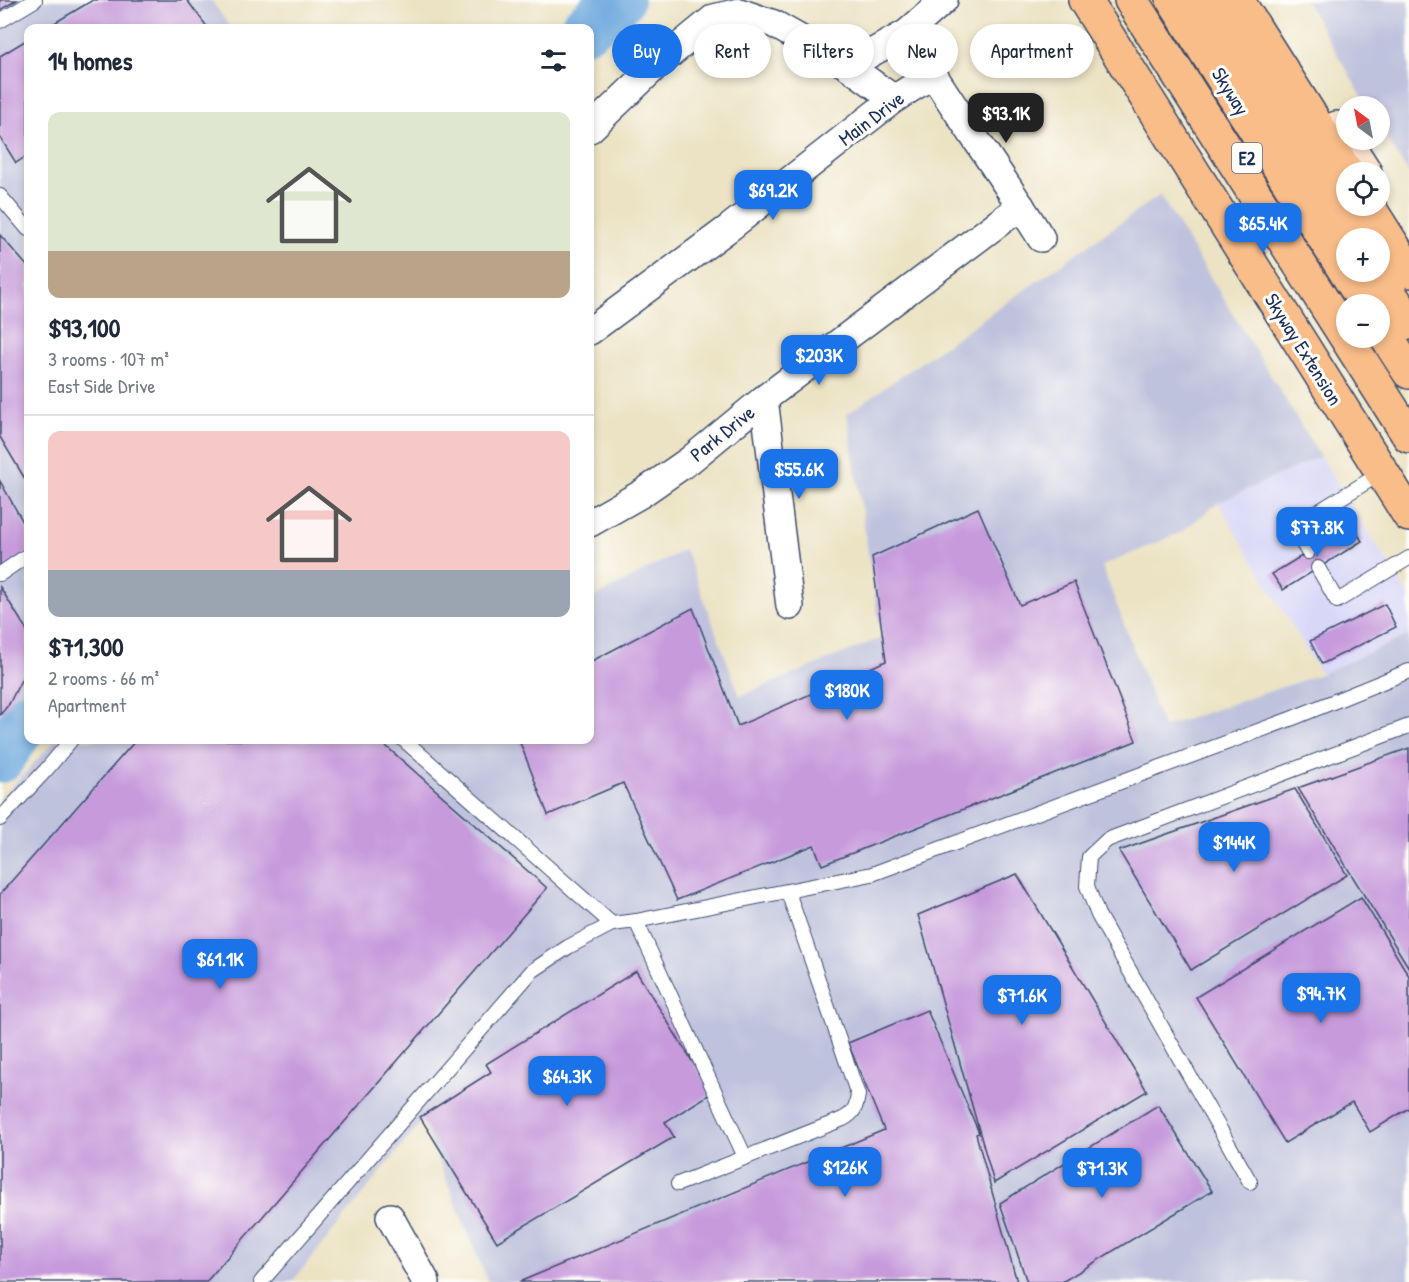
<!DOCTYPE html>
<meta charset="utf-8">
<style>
body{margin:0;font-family:"Patrick Hand",sans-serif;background:#f6f6f7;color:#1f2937;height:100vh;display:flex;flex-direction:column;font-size:22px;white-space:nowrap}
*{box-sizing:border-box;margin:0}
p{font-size:20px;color:#747a83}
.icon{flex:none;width:33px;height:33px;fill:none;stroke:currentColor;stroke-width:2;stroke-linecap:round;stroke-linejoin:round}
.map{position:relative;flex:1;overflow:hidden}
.panel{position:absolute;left:24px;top:24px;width:570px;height:720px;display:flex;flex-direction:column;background:#fff;border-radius:12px;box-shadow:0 3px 9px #0003}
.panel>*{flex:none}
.banner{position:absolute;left:612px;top:24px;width:570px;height:54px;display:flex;gap:12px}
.needle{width:39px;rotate:328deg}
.controls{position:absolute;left:1336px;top:96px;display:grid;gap:12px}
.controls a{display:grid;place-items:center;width:54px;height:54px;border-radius:50%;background:#fff;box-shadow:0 3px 9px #0003;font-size:30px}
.price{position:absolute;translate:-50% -51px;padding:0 14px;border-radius:12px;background:#1a73e8;color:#fff;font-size:20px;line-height:39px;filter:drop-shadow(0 2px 3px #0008)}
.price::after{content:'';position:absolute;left:50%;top:36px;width:18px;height:14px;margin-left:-9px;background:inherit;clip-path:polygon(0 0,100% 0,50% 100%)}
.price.active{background:#222;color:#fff}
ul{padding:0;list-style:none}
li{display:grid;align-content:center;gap:12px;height:318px;padding:0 24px}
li+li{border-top:2px solid #e0e1e3}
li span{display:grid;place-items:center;height:186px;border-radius:12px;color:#555}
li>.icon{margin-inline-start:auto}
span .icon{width:108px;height:108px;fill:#fffc;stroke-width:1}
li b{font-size:26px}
h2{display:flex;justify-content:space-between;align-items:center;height:72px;padding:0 24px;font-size:26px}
.pill{padding:0 21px;border-radius:27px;background:#fff;box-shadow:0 3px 9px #0003;font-size:21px;line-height:54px}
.pill.active{background:#1a73e8;color:#fff}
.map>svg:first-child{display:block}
.built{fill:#d8d7f8}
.industrial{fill:#bfc2dd}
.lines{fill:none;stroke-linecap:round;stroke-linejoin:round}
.river{stroke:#6da8de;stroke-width:50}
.building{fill:#c69adb}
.lane-casing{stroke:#3a4a6d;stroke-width:16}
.street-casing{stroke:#3a4a6d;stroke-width:30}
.secondary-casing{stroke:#3a4a6d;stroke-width:36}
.highway-casing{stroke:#3a4a6d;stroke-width:36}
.lane{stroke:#fff;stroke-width:14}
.street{stroke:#fff;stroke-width:27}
.secondary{stroke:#fde5d0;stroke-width:33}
.highway{stroke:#f9bd89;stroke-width:33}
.labels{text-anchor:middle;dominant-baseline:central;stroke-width:6;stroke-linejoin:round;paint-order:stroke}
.shield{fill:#fdfcf7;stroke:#5f6c8c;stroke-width:1.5}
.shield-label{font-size:18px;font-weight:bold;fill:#1b2f5e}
.street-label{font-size:20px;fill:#1b2f5e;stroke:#fdfcf7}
</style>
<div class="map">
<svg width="1409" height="1282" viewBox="0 0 1409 1282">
<rect width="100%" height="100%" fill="#fdfcf7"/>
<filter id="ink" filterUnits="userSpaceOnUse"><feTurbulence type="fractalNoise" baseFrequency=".0167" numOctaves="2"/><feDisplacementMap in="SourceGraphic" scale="12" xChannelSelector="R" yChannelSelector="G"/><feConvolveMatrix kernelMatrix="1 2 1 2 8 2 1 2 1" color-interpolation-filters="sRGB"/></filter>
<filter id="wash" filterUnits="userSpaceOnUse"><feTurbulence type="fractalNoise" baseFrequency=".008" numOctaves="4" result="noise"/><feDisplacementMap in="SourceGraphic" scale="24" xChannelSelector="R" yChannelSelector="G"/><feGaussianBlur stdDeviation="1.35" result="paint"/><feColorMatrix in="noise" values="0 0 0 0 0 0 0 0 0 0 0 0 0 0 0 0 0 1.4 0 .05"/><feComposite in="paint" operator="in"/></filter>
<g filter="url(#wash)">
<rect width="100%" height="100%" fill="#ece3c4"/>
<!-- built -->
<polygon class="built" points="1320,456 1409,596 1409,635 1321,674 1218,503"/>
<!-- industrial -->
<g class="industrial">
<polygon points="0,0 211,0 231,28 28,28 28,714 0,748"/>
<polygon points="1305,0 1409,0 1409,175 1380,126 1380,106 1368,106"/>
<polygon points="1160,195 1320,456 1218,503 1180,533 1102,566 1163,727 1321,674 1409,635 1409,1282 488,1282 422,1121 292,1282 0,1282 0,799 52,744 53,740 590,740 590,600 685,549 740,696 881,638 847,414"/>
</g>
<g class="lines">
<!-- river -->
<g class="river">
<polyline points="585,28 619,0"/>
<polyline points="0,758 28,716"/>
</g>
</g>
<g id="blocks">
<!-- building -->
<g class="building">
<polygon points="0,0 17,0 0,10"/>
<polygon points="93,0 187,0 208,28 46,28"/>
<polygon points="28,39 28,155 16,163 0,137 0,56"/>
<polygon points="0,235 28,267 28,484 0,437"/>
<polygon points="0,481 28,531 28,553 0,571"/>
<polygon points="978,508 1020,605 1074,582 1136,741 822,865 814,845 677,900 623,783 548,815 519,740 590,740 590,662 693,608 738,726 886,661 872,557"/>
<polygon points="1352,525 1362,541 1283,590 1272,574"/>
<polygon points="0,587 28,632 28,666 9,704 0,715"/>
<polygon points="1385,604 1396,627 1322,664 1310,641"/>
<polygon points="136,740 379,740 547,888 206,1282 0,1282 0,894"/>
<polygon points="1409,748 1409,968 1298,788"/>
<polygon points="1295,789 1347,875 1191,970 1119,851"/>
<polygon points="1017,874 1147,1091 994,1183 918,915"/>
<polygon points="1361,897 1409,976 1409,1108 1370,1132 1352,1102 1285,1143 1196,997"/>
<polygon points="636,971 712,1093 665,1122 674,1137 497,1242 420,1117 491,1072 486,1064"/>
<polygon points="927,1010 979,1133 976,1134 1017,1282 519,1282 884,1130 848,1043"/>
<polygon points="1158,1105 1212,1191 1062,1282 1027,1282 1000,1203"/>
</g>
</g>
</g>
<g filter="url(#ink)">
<use href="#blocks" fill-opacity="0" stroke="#3a4a6d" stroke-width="1.5"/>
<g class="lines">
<!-- lane casing -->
<g class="lane-casing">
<g id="lane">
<polyline points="0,21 35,0"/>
<polyline points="0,196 28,229"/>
<polyline points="1308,552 1293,527 1373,478"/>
<polyline points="1318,568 1337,601 1409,558"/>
<polyline points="0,574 28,555"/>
<polyline points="404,740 612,924"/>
<polyline points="0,819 46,770 71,740"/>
<polyline points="636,921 745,1157"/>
<polyline points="1250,1182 1098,915 1087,886 1089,857 1107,840 1409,726"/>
<path d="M678,1184L843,1119C854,1113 856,1108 858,1095L788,892"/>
<polyline points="261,1282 532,971 568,947 612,924 636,921 872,874 1293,718 1409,671"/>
</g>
</g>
<!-- street casing -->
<g class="street-casing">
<g id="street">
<path d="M907,33C949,103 998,169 1041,238"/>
<polyline points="848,66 907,33 944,0"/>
<polyline points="590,129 658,64 714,18 739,12 774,24 848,66 894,99"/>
<polyline points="590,331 729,228 894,99 932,75"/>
<polyline points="764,399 790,606"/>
<polyline points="590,523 641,494 690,460 764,399 1021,206"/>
<polyline points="390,1217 426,1282"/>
</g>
</g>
<!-- secondary casing -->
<g class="secondary-casing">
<polyline id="secondary" points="1337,128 1365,172"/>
</g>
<!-- highway casing -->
<g class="highway-casing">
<g id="highway">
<polyline points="1085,0 1409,515"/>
<polyline points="1131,0 1409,436"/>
<polyline points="1173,0 1366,304"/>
<polyline points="1204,0 1355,238"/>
<polyline points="1237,0 1347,173"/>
<polyline points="1368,206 1409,271"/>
<polyline points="1376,272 1409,323"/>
<polyline points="1380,327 1409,372"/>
</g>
</g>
<!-- lane -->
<use href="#lane" class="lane"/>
<!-- street -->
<use href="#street" class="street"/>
<!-- secondary -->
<use href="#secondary" class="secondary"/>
<!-- highway -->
<use href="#highway" class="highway"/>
</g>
</g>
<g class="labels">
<!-- shield labels -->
<rect class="shield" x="1232" y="143" width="30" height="30" rx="4.5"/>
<g class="shield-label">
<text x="1247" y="158">E2</text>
</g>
<!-- street labels -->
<g class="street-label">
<text transform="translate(1231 91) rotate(58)">Skyway</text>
<text transform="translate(871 118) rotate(-37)">Main Drive</text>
<text transform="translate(1304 349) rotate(58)">Skyway Extension</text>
<text transform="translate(722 433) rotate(-39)">Park Drive</text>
</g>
</g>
</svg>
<div class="controls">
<a><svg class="needle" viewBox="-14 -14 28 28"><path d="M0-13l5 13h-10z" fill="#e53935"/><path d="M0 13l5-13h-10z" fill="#747a83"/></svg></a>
<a><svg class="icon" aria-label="locate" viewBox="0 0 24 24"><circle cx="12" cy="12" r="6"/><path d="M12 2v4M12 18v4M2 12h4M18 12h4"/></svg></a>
<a>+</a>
<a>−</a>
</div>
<b class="price active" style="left:1006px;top:144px">$93.1K</b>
<b class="price" style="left:773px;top:221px">$69.2K</b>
<b class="price" style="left:1263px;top:254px">$65.4K</b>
<b class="price" style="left:819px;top:386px">$203K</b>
<b class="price" style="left:799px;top:500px">$55.6K</b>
<b class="price" style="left:1317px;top:558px">$77.8K</b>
<b class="price" style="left:847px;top:721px">$180K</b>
<b class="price" style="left:1234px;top:873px">$144K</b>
<b class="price" style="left:220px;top:990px">$61.1K</b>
<b class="price" style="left:1321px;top:1024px">$94.7K</b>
<b class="price" style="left:1022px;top:1026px">$71.6K</b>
<b class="price" style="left:567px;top:1107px">$64.3K</b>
<b class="price" style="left:845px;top:1198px">$126K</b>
<b class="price" style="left:1102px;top:1199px">$71.3K</b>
<div class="banner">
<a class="pill active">Buy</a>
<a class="pill">Rent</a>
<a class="pill">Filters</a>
<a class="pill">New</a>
<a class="pill">Apartment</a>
</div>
<section class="panel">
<h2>14 homes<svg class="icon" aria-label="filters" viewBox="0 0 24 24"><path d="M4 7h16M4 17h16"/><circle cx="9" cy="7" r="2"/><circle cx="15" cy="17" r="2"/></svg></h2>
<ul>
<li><span style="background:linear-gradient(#dfe7d0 75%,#b9a48a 0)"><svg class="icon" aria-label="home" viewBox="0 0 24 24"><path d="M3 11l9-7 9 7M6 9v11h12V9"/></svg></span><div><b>$93,100</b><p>3 rooms · 107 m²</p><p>East Side Drive</p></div></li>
<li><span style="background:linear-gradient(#f6c9c9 75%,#9aa5b1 0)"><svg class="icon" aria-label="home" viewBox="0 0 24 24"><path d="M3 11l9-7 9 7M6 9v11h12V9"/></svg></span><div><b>$71,300</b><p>2 rooms · 66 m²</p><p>Apartment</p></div></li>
</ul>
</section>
</div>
